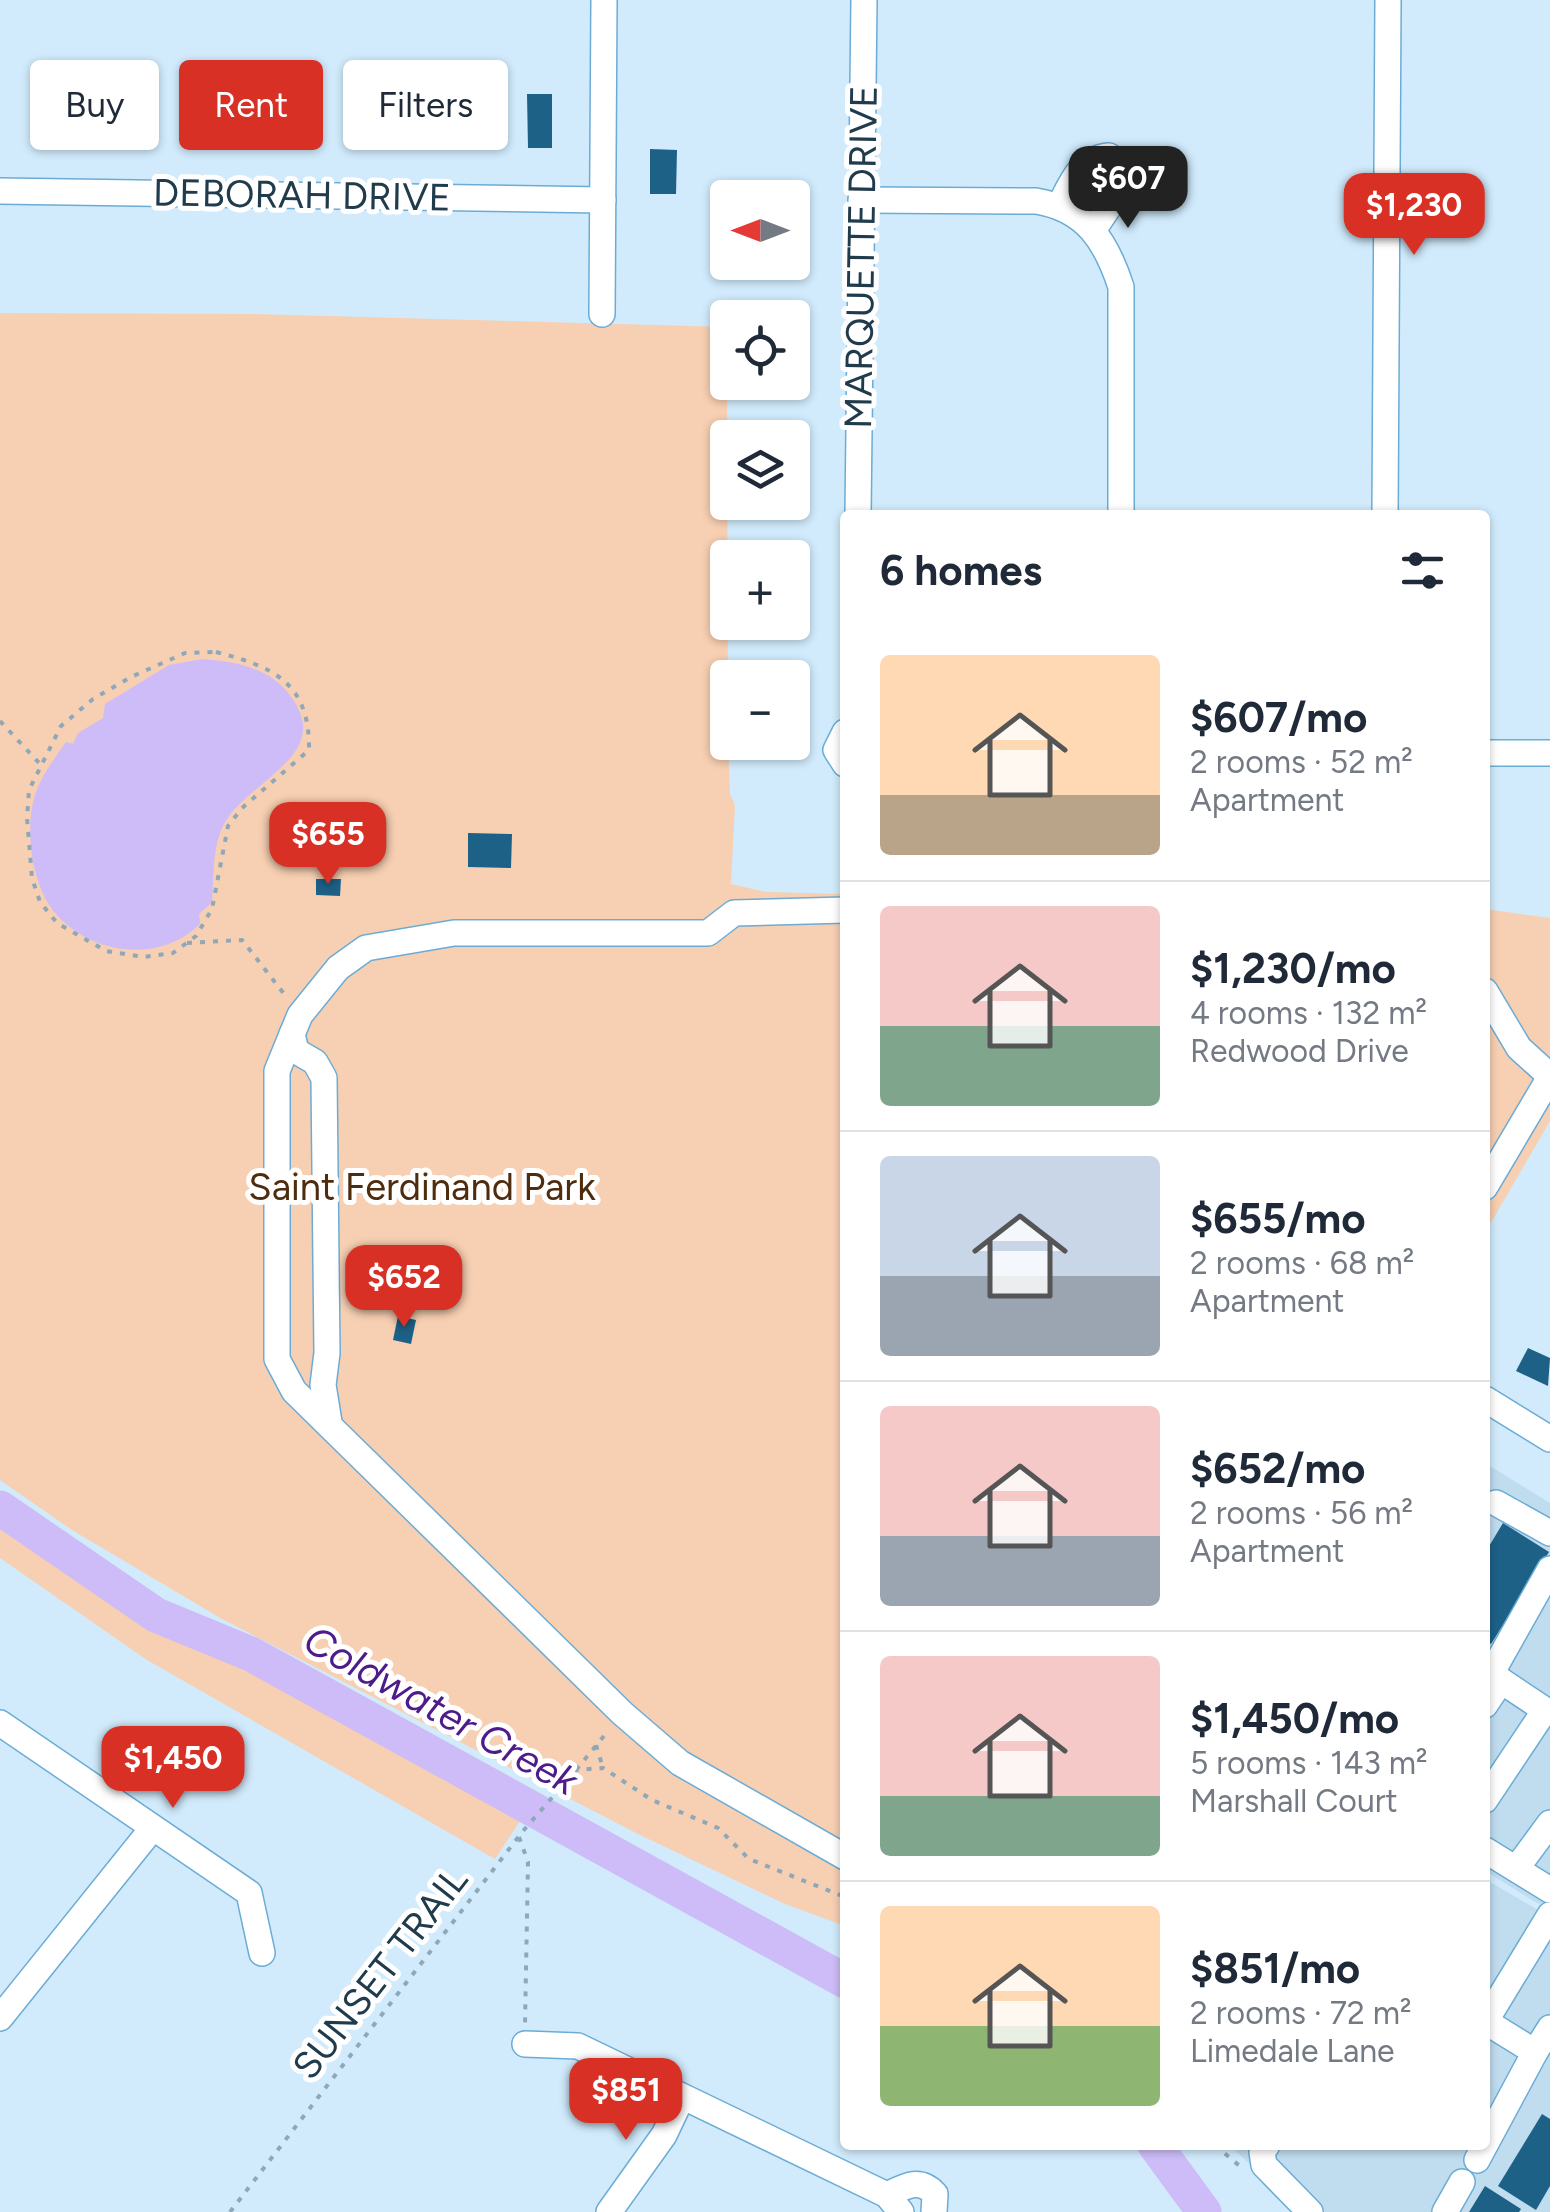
<!DOCTYPE html>
<meta charset="utf-8">
<style>
body{margin:0;font-family:Figtree,sans-serif;background:#f6f6f7;color:#1f2937;height:100vh;display:flex;flex-direction:column;font-size:38px;white-space:nowrap}
*{box-sizing:border-box;margin:0}
p{font-size:32px;color:#747a83}
.icon{flex:none;width:55px;height:55px;fill:none;stroke:currentColor;stroke-width:2;stroke-linecap:round;stroke-linejoin:round}
.map{position:relative;flex:1;overflow:hidden}
.sheet{position:absolute;left:840px;top:510px;width:650px;height:1640px;display:flex;flex-direction:column;background:#fff;border-radius:10px;box-shadow:0 2px 8px #0004}
.sheet>*{flex:none}
.banner{position:absolute;left:30px;top:60px;width:660px;height:90px;display:flex;gap:20px}
.needle{width:65px;rotate:270deg}
.fabs{position:absolute;left:710px;top:180px;display:grid;gap:20px}
.fabs a{display:grid;place-items:center;width:100px;height:100px;border-radius:10px;background:#fff;box-shadow:0 2px 8px #0004;font-size:50px}
.price{position:absolute;translate:-50% -85px;padding:0 22px;border-radius:20px;background:#d93025;color:#fff;font-size:32px;line-height:65px;filter:drop-shadow(0 2px 5px #0008)}
.price::after{content:'';position:absolute;left:50%;top:60px;width:30px;height:22px;margin-left:-15px;background:inherit;clip-path:polygon(0 0,100% 0,50% 100%)}
.price.current{background:#222;color:#fff}
ul{padding:0;list-style:none}
li{display:flex;align-items:center;gap:30px;height:250px;padding:0 40px}
li+li{border-top:2px solid #e0e1e3}
li span{display:grid;place-items:center;flex:none;width:280px;height:200px;border-radius:10px;color:#555}
li>.icon{margin-inline-start:auto}
span .icon{width:120px;height:120px;fill:#fffc;stroke-width:1}
li b{font-size:42px}
h2{display:flex;justify-content:space-between;align-items:center;height:120px;padding:0 40px;font-size:42px}
.tag{padding:0 35px;border-radius:10px;background:#fff;box-shadow:0 2px 8px #0004;font-size:35px;line-height:90px}
.tag.current{background:#d93025;color:#fff}
.map>svg:first-child{display:block}
.built{fill:#c0dcef}
.green{fill:#f7cfb2}
.water{fill:#cdbcf7}
.lines{fill:none;stroke-linecap:round;stroke-linejoin:round}
.river{stroke:#cdbcf7;stroke-width:35}
.building{fill:#1d6187}
.minor-casing{stroke:#6bacd6;stroke-width:28}
.path{stroke:#8ea8b9;stroke-width:4;stroke-dasharray:5 8;stroke-linecap:butt}
.minor{stroke:#fff;stroke-width:25}
.labels{text-anchor:middle;dominant-baseline:central;stroke-width:10;stroke-linejoin:round;paint-order:stroke}
.street-label{font-size:38px;fill:#203b4c;stroke:#fff}
.park-label{font-size:38px;fill:#502c0e;stroke:#fff}
.water-label{font-size:40px;font-style:italic;fill:#4e1b8b;stroke:#fff}
</style>
<div class="map">
<svg width="1550" height="2212" viewBox="0 0 1550 2212">
<rect width="100%" height="100%" fill="#d1ebfc"/>
<!-- built -->
<g class="built">
<polygon points="1485,1463 1550,1503 1550,1911 1485,1871"/>
<polygon points="1485,1879 1550,1917 1550,2024 1485,2132"/>
<polygon points="1550,2031 1550,2212 1441,2212 1481,2145"/>
<polygon points="1229,2145 1478,2145 1438,2212 1302,2212"/>
</g>
<!-- green -->
<g class="green">
<polygon points="0,313 251,314 727,327 728,742 730,794 735,805 731,884 766,892 845,894 845,1926 785,1904 638,1834 222,1619 72,1530 0,1480"/>
<polygon points="1485,909 1550,918 1550,1121 1485,1233"/>
<polygon points="0,1525 143,1627 235,1663 520,1821 495,1859 147,1660 0,1558"/>
</g>
<!-- water -->
<path class="water" d="M203,659C238,662 271,668 292,698C334,757 245,781 223,826C212,849 214,877 212,902L199,914L200,924C161,963 93,956 56,914C32,887 24,829 35,795C41,776 54,759 66,742L73,744L78,733L103,718L105,704L169,665Z"/>
<g class="lines">
<!-- river -->
<g class="river">
<polyline points="0,1508 156,1615 251,1654 845,1981"/>
<polyline points="1155,2145 1204,2212"/>
</g>
</g>
<!-- building -->
<g class="building">
<polygon points="527,94 552,94 552,148 528,148"/>
<polygon points="650,149 677,150 676,194 650,194"/>
<polygon points="468,833 512,834 511,868 468,867"/>
<polygon points="316,879 341,879 340,896 316,895"/>
<polygon points="398,1316 416,1320 411,1344 393,1340"/>
<polygon points="1528,1348 1550,1358 1548,1386 1516,1371"/>
<polygon points="1503,1523 1549,1552 1491,1644 1485,1641 1485,1553"/>
<polygon points="1542,2114 1550,2119 1550,2186 1536,2210 1498,2186"/>
<polygon points="1485,2186 1521,2209 1519,2212 1469,2212"/>
</g>
<g class="lines">
<!-- minor casing -->
<g class="minor-casing">
<g id="minor">
<polyline points="0,191 603,200"/>
<path d="M861,200L1036,201C1086,209 1106,241 1121,287V515"/>
<path d="M1060,205C1072,181 1080,159 1109,156L1119,163V192L1094,229"/>
<polyline points="602,314 604,0"/>
<polyline points="858,515 864,0"/>
<polyline points="1385,515 1388,0"/>
<polyline points="845,732 836,750 845,764"/>
<polyline points="1485,753 1550,753"/>
<polyline points="845,910 734,913 708,933 454,933 366,948 338,968 300,1015 277,1071 277,1359 294,1391 622,1713 680,1763 845,1857"/>
<polyline points="1485,991 1519,1048 1550,1076"/>
<polyline points="292,1034 296,1051 315,1062 324,1078 327,1353 323,1385 329,1422"/>
<polyline points="1485,1187 1550,1077"/>
<polyline points="1485,1399 1550,1439"/>
<polyline points="1496,1503 1550,1533"/>
<polyline points="1485,1670 1545,1710"/>
<polyline points="1491,1674 1550,1569"/>
<polyline points="1485,1705 1501,1681"/>
<polyline points="0,1723 249,1893 262,1953"/>
<polyline points="1485,1800 1545,1710 1550,1713"/>
<polyline points="1485,1850 1550,1890"/>
<polyline points="1516,1869 1550,1823"/>
<polyline points="0,2018 151,1830"/>
<polyline points="1485,2022 1550,1915"/>
<polyline points="525,2044 578,2046 887,2195 901,2212"/>
<polyline points="1535,2052 1550,2028"/>
<polyline points="1267,2145 1262,2152 1264,2165 1310,2212"/>
<polyline points="1477,2160 1535,2052 1488,2023"/>
<path d="M887,2195C905,2186 920,2177 935,2194L934,2212"/>
<polyline points="609,2212 664,2135 682,2097"/>
<polyline points="1445,2212 1462,2182"/>
</g>
</g>
<!-- path -->
<g class="path">
<path d="M216,652C274,667 310,683 309,750L242,808L228,826L212,909L196,936L173,953L144,957L106,951L57,923L40,902L32,878L27,818L29,790L61,726L93,699L131,677L185,653Z"/>
<polyline points="0,721 41,765"/>
<polyline points="187,943 242,940 288,999"/>
<polyline points="596,1745 603,1768"/>
<polyline points="576,1770 608,1731"/>
<polyline points="519,1837 528,1862 525,2024"/>
<polyline points="1215,2145 1242,2168"/>
<polyline points="230,2212 523,1831 576,1770 603,1768 652,1800 718,1828 749,1859 845,1897"/>
</g>
<!-- minor -->
<use href="#minor" class="minor"/>
</g>
<g class="labels">
<!-- street labels -->
<g class="street-label">
<text transform="translate(302 195) rotate(1)">DEBORAH DRIVE</text>
<text transform="translate(861 257) rotate(-89)">MARQUETTE DRIVE</text>
<text transform="translate(380 1973) rotate(-52)">SUNSET TRAIL</text>
</g>
<!-- park labels -->
<g class="park-label">
<text x="422" y="1187">Saint Ferdinand Park</text>
</g>
<!-- water labels -->
<g class="water-label">
<text transform="translate(441 1710) rotate(29)">Coldwater Creek</text>
</g>
</g>
</svg>
<div class="fabs">
<a><svg class="needle" viewBox="-14 -14 28 28"><path d="M0-13l5 13h-10z" fill="#e53935"/><path d="M0 13l5-13h-10z" fill="#747a83"/></svg></a>
<a><svg class="icon" aria-label="locate" viewBox="0 0 24 24"><circle cx="12" cy="12" r="6"/><path d="M12 2v4M12 18v4M2 12h4M18 12h4"/></svg></a>
<a><svg class="icon" aria-label="layers" viewBox="0 0 24 24"><path d="M12 4l9 5-9 5-9-5zM3 14l9 5 9-5"/></svg></a>
<a>+</a>
<a>−</a>
</div>
<b class="price current" style="left:1128px;top:231px">$607</b>
<b class="price" style="left:1414px;top:258px">$1,230</b>
<b class="price" style="left:328px;top:887px">$655</b>
<b class="price" style="left:404px;top:1330px">$652</b>
<b class="price" style="left:173px;top:1811px">$1,450</b>
<b class="price" style="left:626px;top:2143px">$851</b>
<div class="banner">
<a class="tag">Buy</a>
<a class="tag current">Rent</a>
<a class="tag">Filters</a>
</div>
<section class="sheet">
<h2>6 homes<svg class="icon" aria-label="filters" viewBox="0 0 24 24"><path d="M4 7h16M4 17h16"/><circle cx="9" cy="7" r="2"/><circle cx="15" cy="17" r="2"/></svg></h2>
<ul>
<li><span style="background:linear-gradient(#ffd9b3 70%,#b9a48a 0)"><svg class="icon" aria-label="home" viewBox="0 0 24 24"><path d="M3 11l9-7 9 7M6 9v11h12V9"/></svg></span><div><b>$607/mo</b><p>2 rooms · 52 m²</p><p>Apartment</p></div></li>
<li><span style="background:linear-gradient(#f6c9c9 60%,#7fa58c 0)"><svg class="icon" aria-label="home" viewBox="0 0 24 24"><path d="M3 11l9-7 9 7M6 9v11h12V9"/></svg></span><div><b>$1,230/mo</b><p>4 rooms · 132 m²</p><p>Redwood Drive</p></div></li>
<li><span style="background:linear-gradient(#c9d6e8 60%,#9aa5b1 0)"><svg class="icon" aria-label="home" viewBox="0 0 24 24"><path d="M3 11l9-7 9 7M6 9v11h12V9"/></svg></span><div><b>$655/mo</b><p>2 rooms · 68 m²</p><p>Apartment</p></div></li>
<li><span style="background:linear-gradient(#f6c9c9 65%,#9aa5b1 0)"><svg class="icon" aria-label="home" viewBox="0 0 24 24"><path d="M3 11l9-7 9 7M6 9v11h12V9"/></svg></span><div><b>$652/mo</b><p>2 rooms · 56 m²</p><p>Apartment</p></div></li>
<li><span style="background:linear-gradient(#f6c9c9 70%,#7fa58c 0)"><svg class="icon" aria-label="home" viewBox="0 0 24 24"><path d="M3 11l9-7 9 7M6 9v11h12V9"/></svg></span><div><b>$1,450/mo</b><p>5 rooms · 143 m²</p><p>Marshall Court</p></div></li>
<li><span style="background:linear-gradient(#ffd9b3 60%,#8fb573 0)"><svg class="icon" aria-label="home" viewBox="0 0 24 24"><path d="M3 11l9-7 9 7M6 9v11h12V9"/></svg></span><div><b>$851/mo</b><p>2 rooms · 72 m²</p><p>Limedale Lane</p></div></li>
</ul>
</section>
</div>
